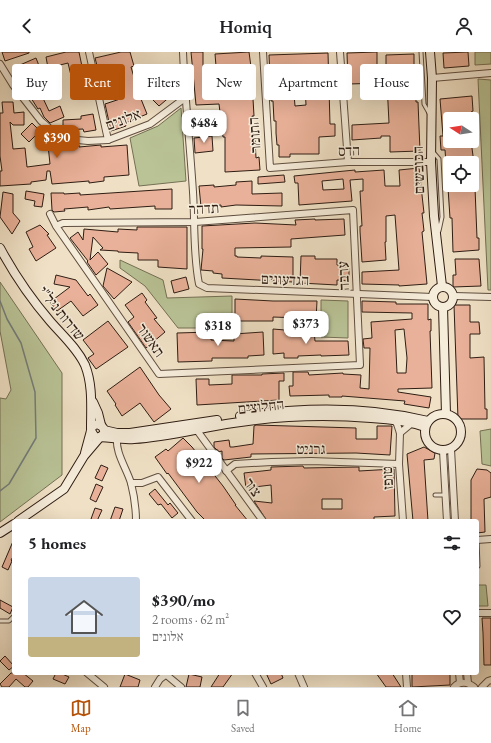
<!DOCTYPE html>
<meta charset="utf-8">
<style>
body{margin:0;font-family:"EB Garamond","Frank Ruhl Libre",serif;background:#f6f6f6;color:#202124;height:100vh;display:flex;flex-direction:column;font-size:15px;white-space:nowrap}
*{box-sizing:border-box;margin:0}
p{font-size:13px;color:#757577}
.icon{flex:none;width:22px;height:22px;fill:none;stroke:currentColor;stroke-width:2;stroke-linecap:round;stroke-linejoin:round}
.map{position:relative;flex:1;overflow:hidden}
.sheet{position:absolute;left:12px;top:467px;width:467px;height:156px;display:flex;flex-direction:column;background:#fff;border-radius:4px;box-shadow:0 4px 16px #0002}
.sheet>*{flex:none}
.guide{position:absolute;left:12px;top:12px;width:467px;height:36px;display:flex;gap:8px}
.needle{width:26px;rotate:282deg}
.fabs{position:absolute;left:443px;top:60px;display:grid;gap:8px}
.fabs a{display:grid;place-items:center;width:36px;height:36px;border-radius:4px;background:#fff;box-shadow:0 4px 16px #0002;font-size:20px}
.price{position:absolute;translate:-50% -34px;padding:0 9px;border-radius:8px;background:#fff;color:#222;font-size:13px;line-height:26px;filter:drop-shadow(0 1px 2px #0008)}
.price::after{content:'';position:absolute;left:50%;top:24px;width:12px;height:9px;margin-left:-6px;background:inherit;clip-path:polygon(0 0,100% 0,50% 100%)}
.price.on{background:#b45309;color:#fff}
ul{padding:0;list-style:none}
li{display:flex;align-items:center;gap:12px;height:100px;padding:0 16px}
li span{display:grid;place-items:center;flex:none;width:112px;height:80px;border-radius:4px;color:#555}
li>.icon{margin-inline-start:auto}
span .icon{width:48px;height:48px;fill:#fffc;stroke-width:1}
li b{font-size:17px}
h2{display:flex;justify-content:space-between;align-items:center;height:48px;padding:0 16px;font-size:17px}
.pill{padding:0 14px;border-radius:4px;background:#fff;box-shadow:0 4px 16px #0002;font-size:14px;line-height:36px}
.pill.on{background:#b45309;color:#fff}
header{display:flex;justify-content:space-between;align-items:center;height:52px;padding:0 16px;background:#fff;font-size:18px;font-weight:600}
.tab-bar{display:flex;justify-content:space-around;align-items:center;height:56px;border-top:1px solid #e0e0e0;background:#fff;font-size:11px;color:#757577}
.tab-bar a{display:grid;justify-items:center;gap:2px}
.tab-bar .on{color:#b45309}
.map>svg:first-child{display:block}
.green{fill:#b9c396;stroke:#747054}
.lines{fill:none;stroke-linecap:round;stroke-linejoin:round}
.stream{stroke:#727c7a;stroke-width:1.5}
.building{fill:#e9b199;stroke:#2f1d13;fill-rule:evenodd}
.lane-casing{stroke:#5f4e40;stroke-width:5}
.street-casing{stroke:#5f4e40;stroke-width:8}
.secondary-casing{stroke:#2f1d13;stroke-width:10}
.lane{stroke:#f5ecda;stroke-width:3}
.street{stroke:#f5ecda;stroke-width:6}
.secondary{stroke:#f5ecda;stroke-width:8}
.labels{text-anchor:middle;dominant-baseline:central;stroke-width:3;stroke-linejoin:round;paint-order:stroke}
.street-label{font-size:15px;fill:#2f1d13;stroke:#f5ecda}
</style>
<header><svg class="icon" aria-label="back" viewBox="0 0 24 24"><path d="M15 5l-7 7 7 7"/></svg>Homiq<svg class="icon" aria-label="person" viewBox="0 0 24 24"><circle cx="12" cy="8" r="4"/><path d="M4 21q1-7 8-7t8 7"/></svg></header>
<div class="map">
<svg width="491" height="635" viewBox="0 0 491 635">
<rect width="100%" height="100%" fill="#f0e1c6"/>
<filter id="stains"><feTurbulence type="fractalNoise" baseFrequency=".005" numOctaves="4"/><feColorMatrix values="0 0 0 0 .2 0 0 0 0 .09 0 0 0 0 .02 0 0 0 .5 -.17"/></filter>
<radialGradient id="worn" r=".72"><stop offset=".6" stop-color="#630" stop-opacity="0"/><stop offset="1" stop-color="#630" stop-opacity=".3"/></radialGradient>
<!-- green -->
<g class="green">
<polygon points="475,0 491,0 491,12 475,13"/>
<polygon points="478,27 491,28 491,238 488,238"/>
<polygon points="181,56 186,129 139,134 130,86 158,74"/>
<polygon points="120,208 163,228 167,246 232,244 232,276 178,276 145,234 120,216"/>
<polygon points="0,230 62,321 62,423 0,470 0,346 6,347 11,338 0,279"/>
<polygon points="321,248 348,249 348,286 321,285"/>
<polygon points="491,377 491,414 482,412 480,379"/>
<polygon points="477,533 486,533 488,554 477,554"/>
</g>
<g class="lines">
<!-- stream -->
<polyline class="stream" points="0,249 7,267 21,291 35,340 36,386 9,432 0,439"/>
</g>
<!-- building -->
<g class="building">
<polygon points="2,0 29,0 29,1 5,9"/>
<polygon points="66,0 79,0 85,29 73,32 68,11 48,16 46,5"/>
<polygon points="121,0 130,0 134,14 131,15 136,32 135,32 147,62 125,71 126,74 111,79 105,52 123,46 119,36 104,40 95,6"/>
<polygon points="191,0 203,0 203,21 209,20 210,38 231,36 229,13 216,14 215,2 249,0 253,30 252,30 254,64 252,64 254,88 255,88 256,106 259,105 260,118 225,120 225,85 223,85 219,52 196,53"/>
<polygon points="377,0 377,18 386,17 386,3 414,2 414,36 416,36 416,50 418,50 420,99 390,100 390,84 381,84 381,86 352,88 352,73 389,71 387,31 348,32 347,1"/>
<polygon points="468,0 469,14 444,16 443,1"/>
<path d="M328,1L330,72H335V84L319,85V102H290V105H279V93H277L276,81V69H274L273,49H271L269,3ZM295,14H304L306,53L295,54L293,29L296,28Z"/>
<polygon points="36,6 41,19 39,20 47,38 41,42 49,59 60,54 64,65 50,71 44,65 40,56 38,57 31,46 30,47 20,34 13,16"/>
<polygon points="170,13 179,15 174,35 165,33"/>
<polygon points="150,23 164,38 165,34 172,43 159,54 153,48 157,45 143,29"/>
<polygon points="472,44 473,59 471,60 471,67 450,67 450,89 471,89 474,111 446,111 445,98 441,98 440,84 443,84 440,47"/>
<polygon points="2,50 13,50 14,61 24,60 24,73 13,73 10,70 13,97 25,96 27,115 50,112 48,93 53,93 58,98 55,92 62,92 62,95 79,93 79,95 101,93 101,95 127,93 129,123 104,125 104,129 89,131 89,129 52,132 50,119 47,119 46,128 31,130 31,132 0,134 0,119 2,119 0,104 0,61 3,61"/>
<polygon points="93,62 96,78 84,80 83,77 63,78 63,68 81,67 81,64"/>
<polygon points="32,71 40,79 29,90 21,82"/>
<polygon points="212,84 213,99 195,101 194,86"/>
<path d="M419,116L424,161H422L424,179L422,180L427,232L399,234V233L362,232V220L399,218L395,163L386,164V190H385L386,208L362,210L360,179V174H362L360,139H363V127L350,128L352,149L299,153L298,131H295L294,124L355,118V120L384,118L385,134H400L399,118ZM343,127L344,137L323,138L322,129Z"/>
<polygon points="284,123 285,130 258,132 258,125"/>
<polygon points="252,129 252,142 282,141 282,154 236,153 221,155 221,153 201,155 199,134 214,133 214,135 236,133 236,130"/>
<polygon points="448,136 475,136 477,186 479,186 479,198 453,200 452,166 450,166"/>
<polygon points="172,137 172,157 155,157 155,154 110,157 109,155 88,158 88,155 64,157 65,159 54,160 52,158 51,141 64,141 64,142 80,141 80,143"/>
<polygon points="26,139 44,142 42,155 34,154 35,149 25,147"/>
<polygon points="3,140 13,142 13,161 20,169 12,182 0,165"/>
<polygon points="315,167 315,168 344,167 345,183 291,187 291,195 235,196 235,204 237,204 237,205 261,206 261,204 293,205 293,230 222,226 222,222 213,221 213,219 201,218 203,197 202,197 202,174 255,171 296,173 295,168"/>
<polygon points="40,173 49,182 47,183 56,196 36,209 29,197 33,195 26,180"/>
<polygon points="137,175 187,175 187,217 158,215 158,208 138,208 138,201 118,200 118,199 100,198 103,196 93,185 90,208 98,200 108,212 96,223 87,210 88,209 70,186 78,180 83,188 84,177 118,180 118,177 137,178"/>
<polygon points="301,204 315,204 315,207 337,207 337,213 349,214 349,229 337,228 337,233 300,231"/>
<polygon points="455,207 479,207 481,234 453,235 453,223 456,223"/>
<polygon points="107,216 132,230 114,247 103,234"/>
<polygon points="56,223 76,228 88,244 90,242 98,253 83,264 71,249 57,259 50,250 70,235 54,232"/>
<polygon points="186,225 189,237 174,241 171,229"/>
<polygon points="142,241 147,248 145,250 157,266 154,267 165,280 146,296 128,270 134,265 125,253"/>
<polygon points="235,247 273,249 317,249 316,268 300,268 300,266 273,265 273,269 235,269"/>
<path d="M362,249L396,250V252H428V268L431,267V279H430L432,336L398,337V340L431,345L429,356L404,352L405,349L342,344V345H329V343L290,344L289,334H293V320H308L309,323L343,321V322L361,323L360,336L369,337L370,296H364L363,287L372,286L371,270L412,267V261L362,260ZM404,277L407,306L406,321H397L395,278Z"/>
<polygon points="454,253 470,253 470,270 479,270 480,282 470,282 470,306 484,305 485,357 487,357 487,367 458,367"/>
<polygon points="108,269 128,295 96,317 88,306 94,302 83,288"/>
<polygon points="273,277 297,279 314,278 315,289 348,289 349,303 321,304 321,303 298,304 298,306 284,306 284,301 273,302"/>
<polygon points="211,280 211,288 234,289 234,282 263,280 264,303 248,304 248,306 212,306 212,309 178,310 177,281"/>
<polygon points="140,315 159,343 171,357 154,370 140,351 122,364 115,353 116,352 107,339"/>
<polygon points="284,321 284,329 279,329 279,348 197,353 196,327 209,327 209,333 232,332 232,323 262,323 262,322"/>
<polygon points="256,373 356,376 356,387 377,387 377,374 392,374 390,403 356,401 251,402 251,405 224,408 222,406 222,399 218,400 218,398 217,398 214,395 214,390 229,388 230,395 233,395 253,392 254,374"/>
<polygon points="183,386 192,395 223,434 236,453 235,453 248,469 206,469 197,460 168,421 167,422 155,405 166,397 168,399"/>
<polygon points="424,395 435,401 434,407 424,408 428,469 413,469 407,402"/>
<polygon points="101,413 108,416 102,429 95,426"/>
<path d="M303,414L304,416L359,415V419L394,417L395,464L374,465V469H267L254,449L272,451L271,433L246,436L244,421L271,418V415ZM322,447H342V457H322Z"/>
<polygon points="477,417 487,418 491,421 491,445 484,447 485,480 477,481 477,469 471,469 471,428"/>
<polygon points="96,432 103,435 96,450 90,447"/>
<polygon points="155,437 168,453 170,451 178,461 172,466 161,452 158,453 149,442"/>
<polygon points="115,455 123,457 119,469 110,469"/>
<polygon points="95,456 102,458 97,469 91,467"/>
<polygon points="14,487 14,503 11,508 12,509 8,518 2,515"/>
<polygon points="0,548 13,555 10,562 0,556"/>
<polygon points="482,566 491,566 491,613 484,613 483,581"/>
<polygon points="5,604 14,614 9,618 0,609"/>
<polygon points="11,621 23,621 33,629 28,635 25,635 16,627 9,635 2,635 0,632"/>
<polygon points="56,621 60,621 69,625 65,632 53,627"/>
<polygon points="220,621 233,621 223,635 211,635"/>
<polygon points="266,621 281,621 283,626 271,632"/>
<polygon points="376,621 392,621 401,635 386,635"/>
<polygon points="412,621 450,621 450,633 412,635"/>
<polygon points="125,622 140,628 138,635 120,635"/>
<polygon points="189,622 202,625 200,635 186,635"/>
</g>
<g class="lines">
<!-- lane casing -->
<g class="lane-casing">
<g id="lane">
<polyline points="421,0 424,52 429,61"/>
<polyline points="433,100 439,107 442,165 439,179"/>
<polyline points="435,443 446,443"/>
<polyline points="477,488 478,514"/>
<polyline points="0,569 9,569 14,564"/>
</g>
</g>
<!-- street casing -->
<g class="street-casing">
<g id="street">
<polyline points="89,0 108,88"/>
<path d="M183,0C185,47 190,93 193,140C195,171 193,202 199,232L207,236L433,245"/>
<polyline points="263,0 270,116 348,110 431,110"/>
<polyline points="340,0 348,110"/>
<polyline points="0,12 13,33 41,69 55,81 68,87 88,89 108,88 150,72 185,46"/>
<polyline points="432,26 491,21"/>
<polyline points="50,162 56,174 159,322 360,313 353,158 195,170 63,171 56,174"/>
<polyline points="454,244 491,245"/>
<polyline points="394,368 397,372 400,381 399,412 403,469"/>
<polyline points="196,377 263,469"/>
<polyline points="400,381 412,371"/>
<path d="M117,384C115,401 126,415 131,431C134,443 136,457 136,469"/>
<polyline points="451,397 455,469"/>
<polyline points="443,399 447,469"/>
<polyline points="226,419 235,412 272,410 311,409 399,412"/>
<polyline points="131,431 142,431 158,425 192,469"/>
<polyline points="477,488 491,487"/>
<polyline points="477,561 491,561"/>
<polyline points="87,621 104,635"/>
<polyline points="164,621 181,635"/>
<polyline points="255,621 263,635"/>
<polyline points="298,621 304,635"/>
<polyline points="406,621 407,635"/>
<polyline points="459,621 460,631"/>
<polyline points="467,621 468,631"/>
<polyline points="155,635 160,627 168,621"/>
<path d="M454,635C460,629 468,630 474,635"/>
<polyline points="482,635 488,629 491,628"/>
</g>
</g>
<!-- secondary casing -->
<g class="secondary-casing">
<g id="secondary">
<polyline points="430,0 432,26 431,110 434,164 442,234"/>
<path d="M0,196C14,222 31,247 50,269C62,283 77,296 85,313C93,333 91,355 91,376"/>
<circle cx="443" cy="245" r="10"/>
<polyline points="443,255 446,362"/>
<polyline points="93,350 98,361 101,373"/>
<circle cx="443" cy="380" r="18"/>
<path d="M240,364C303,355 367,354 428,369"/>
<polyline points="104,378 117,381 130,381 217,368"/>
<path d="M91,379L95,385C108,385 121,388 134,387C167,385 200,376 233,371C278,364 325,362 371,366C390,367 408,369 425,375"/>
<path d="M85,401L92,375C96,371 102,372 104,378"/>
<polyline points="18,469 64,437 84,404 101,384"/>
<polyline points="0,481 14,472"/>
</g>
</g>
<!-- lane -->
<use href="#lane" class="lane"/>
<!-- street -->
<use href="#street" class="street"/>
<!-- secondary -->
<use href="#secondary" class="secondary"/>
</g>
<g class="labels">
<!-- street labels -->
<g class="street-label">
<text transform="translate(123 67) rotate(-20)">אלונים</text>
<text transform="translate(254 83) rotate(-94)">התומר</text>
<text transform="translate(349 98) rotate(-2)">הדס</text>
<text transform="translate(418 118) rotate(-92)">הכובשים</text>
<text transform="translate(204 156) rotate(-3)">תדהר</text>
<text transform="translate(343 224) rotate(-93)">ערבה</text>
<text transform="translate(285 227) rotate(2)">הגדעונים</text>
<text transform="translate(62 261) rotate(51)">שדרות ניל"י</text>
<text transform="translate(151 288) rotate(55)">תאשור</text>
<text transform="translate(261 354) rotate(-6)">החלוצים</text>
<text x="311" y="396">גרניט</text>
<text transform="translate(387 426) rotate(-93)">טופז</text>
<text transform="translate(253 435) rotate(54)">צור</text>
</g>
</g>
<rect width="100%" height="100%" filter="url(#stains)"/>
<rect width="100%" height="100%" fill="url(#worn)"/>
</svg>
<div class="fabs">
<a><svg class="needle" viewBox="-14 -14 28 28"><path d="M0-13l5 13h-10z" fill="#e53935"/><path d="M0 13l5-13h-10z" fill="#757577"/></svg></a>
<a><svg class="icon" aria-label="locate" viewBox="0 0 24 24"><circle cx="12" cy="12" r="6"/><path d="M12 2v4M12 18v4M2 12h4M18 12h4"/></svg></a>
</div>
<b class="price" style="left:204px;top:92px">$484</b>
<b class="price on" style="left:57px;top:107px">$390</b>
<b class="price" style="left:306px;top:293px">$373</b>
<b class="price" style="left:218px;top:295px">$318</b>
<b class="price" style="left:199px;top:432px">$922</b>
<div class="guide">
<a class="pill">Buy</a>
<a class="pill on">Rent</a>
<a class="pill">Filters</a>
<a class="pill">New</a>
<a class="pill">Apartment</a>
<a class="pill">House</a>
</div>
<section class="sheet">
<h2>5 homes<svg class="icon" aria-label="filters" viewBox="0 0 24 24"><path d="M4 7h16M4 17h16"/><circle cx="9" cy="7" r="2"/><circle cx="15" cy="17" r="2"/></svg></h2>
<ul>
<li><span style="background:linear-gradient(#c9d6e8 75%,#c2b280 0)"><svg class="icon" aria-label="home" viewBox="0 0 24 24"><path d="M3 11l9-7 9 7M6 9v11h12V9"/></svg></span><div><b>$390/mo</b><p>2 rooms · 62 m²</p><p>אלונים</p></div><svg class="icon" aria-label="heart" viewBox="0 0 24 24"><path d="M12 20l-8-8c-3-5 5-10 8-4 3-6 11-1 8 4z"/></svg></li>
</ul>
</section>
</div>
<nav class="tab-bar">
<a class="on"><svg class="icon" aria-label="map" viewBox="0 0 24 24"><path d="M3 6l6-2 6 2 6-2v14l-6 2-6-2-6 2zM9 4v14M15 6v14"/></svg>Map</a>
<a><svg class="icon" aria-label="saved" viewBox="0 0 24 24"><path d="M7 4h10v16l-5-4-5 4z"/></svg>Saved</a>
<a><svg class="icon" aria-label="home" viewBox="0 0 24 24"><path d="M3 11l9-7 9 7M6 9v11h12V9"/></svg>Home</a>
</nav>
